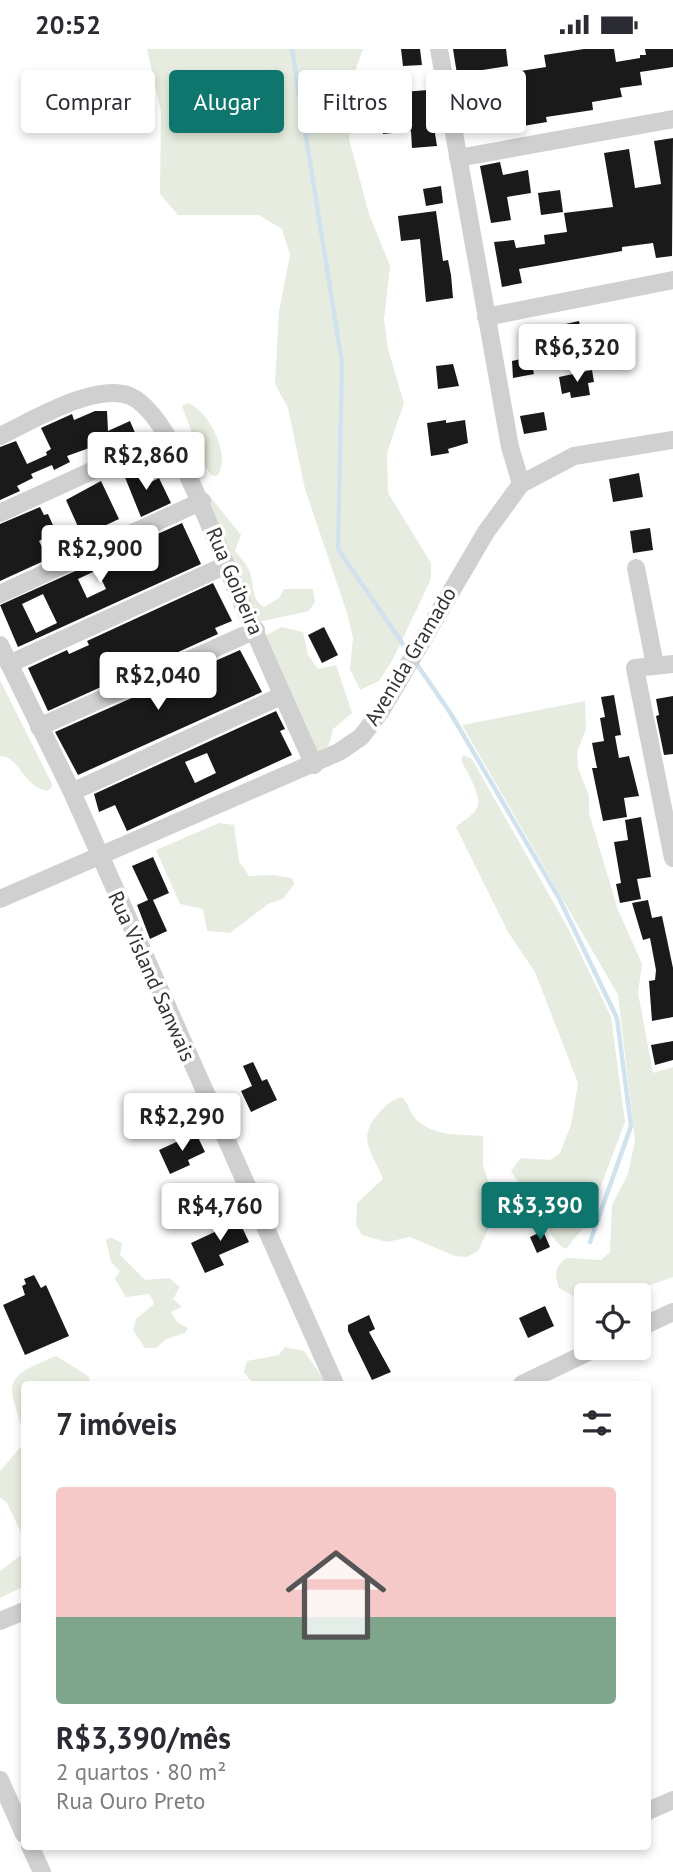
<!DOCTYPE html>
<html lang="pt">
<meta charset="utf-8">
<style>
body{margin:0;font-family:"PT Sans",sans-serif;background:#f2f2f3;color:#2b2b33;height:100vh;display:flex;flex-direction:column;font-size:26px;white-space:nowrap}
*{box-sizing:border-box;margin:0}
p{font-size:23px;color:#7c7c81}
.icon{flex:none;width:38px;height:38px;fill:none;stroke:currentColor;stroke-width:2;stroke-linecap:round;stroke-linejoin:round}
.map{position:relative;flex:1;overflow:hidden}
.side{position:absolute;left:21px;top:1332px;width:630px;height:469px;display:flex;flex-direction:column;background:#fff;border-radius:7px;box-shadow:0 4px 10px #0003}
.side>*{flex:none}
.guide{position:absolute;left:21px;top:21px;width:632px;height:63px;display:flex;gap:14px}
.tools{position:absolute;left:574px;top:1234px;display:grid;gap:14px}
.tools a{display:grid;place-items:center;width:77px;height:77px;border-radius:7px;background:#fff;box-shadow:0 4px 10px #0003;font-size:35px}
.price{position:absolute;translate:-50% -60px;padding:0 16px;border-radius:7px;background:#fff;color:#222;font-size:23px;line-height:46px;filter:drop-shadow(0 2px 4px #0008)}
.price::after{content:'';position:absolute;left:50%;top:42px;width:21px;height:16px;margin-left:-10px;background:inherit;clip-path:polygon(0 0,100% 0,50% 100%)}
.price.selected{background:#0f766e;color:#fff}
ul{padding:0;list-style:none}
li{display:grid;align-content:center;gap:14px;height:371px;padding:0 35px}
li span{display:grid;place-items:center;height:217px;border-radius:7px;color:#555}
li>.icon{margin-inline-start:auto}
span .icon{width:126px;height:126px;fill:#fffc;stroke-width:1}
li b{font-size:30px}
h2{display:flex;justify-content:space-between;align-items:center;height:84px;padding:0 35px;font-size:30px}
.tag{padding:0 24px;border-radius:7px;background:#fff;box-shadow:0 4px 10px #0003;font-size:24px;line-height:63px}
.tag.selected{background:#0f766e;color:#fff}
.status{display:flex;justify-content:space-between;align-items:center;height:49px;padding:0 35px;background:#fff;direction:ltr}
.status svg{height:19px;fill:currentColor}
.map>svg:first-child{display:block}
.green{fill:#e6ecdf}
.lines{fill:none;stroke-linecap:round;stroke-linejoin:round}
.stream{stroke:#cfe2ee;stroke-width:4.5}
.building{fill:#1a1a1a;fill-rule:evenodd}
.minor{stroke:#d0d0d0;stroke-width:18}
.labels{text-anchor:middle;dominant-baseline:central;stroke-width:7;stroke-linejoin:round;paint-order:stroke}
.street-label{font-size:21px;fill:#333;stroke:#fff}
</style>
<div class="status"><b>20:52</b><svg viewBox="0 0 49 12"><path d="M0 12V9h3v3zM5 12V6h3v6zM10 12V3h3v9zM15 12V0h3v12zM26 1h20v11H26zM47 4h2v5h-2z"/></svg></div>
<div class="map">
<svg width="673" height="1823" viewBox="0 0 673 1823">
<rect width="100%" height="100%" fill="#fff"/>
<!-- green -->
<g class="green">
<polygon points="147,0 363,0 351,34 349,90 369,165 390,217 384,271 388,300 404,354 387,404 388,444 431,514 431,530 393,610 379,632 360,641 350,620 353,589 347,564 305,440 288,359 275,335 279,263 290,206 282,180 259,166 178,166 160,145 161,63"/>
<path d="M187,354C208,359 233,409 217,427L211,426L204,416L194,420L176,394L180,390L192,394L194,389L182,357Z"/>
<path d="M202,444L208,445L241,486L235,502C240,508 246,514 249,521C255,535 250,549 264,558L279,549L284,540H313L315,553L309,562L254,574Z"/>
<polygon points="281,578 303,583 308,606 318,620 336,616 352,664 333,680 329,696 321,703 316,703 265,587"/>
<path d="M0,631L51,733L52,738L47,742C23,737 19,707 0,707Z"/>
<path d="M585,652L586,680L577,703L578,719L589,747V764L618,861L642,915L638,944L653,1024L673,1018V1228L623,1246H586V1254L559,1239C554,1225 555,1218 566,1209L601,1211L610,1203L612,1156L628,1125L635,1092L618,946L462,676Z"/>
<path d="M463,706L472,710L569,881L611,968L625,1073L587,1174L566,1200C549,1191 548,1173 539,1158C532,1144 518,1136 511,1122L521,1109L550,1111L560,1104L571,1076L578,1034L535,923L508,883L456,778C461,773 475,765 477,759C483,747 466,722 461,711Z"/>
<polygon points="219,774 234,776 239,812 249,827 273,826 292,829 294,835 284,849 268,855 230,884 207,882 203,860 180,855 156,801"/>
<path d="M402,1048C409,1055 410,1065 417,1071C435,1088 459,1085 483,1087V1116L497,1161L478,1202L467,1208L455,1207L410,1188L387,1193L362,1186L356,1176L357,1154L383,1130C372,1102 356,1089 379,1064C387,1055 391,1051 402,1048Z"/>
<polygon points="110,1188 122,1194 120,1206 145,1231 169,1229 180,1238 173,1250 182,1258 171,1263 177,1273 188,1279 185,1284 166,1290 156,1299 145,1299 133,1281 136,1270 154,1255 150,1245 126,1248 115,1230 120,1222 111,1213 106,1191"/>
<polygon points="285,1298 304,1302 327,1335 253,1335 244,1323 247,1312 279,1306"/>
<path d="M56,1307L88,1327L92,1335H24V1385C8,1332 0,1330 56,1307Z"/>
<polygon points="24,1387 24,1490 7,1454 0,1448 0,1422 21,1398"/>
<polygon points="24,1504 24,1537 0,1549 0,1522"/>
</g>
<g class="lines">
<!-- stream -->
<g class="stream">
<polyline points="292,0 342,314 338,500 409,604"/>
<polyline points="416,614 451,665 559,849 617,969 631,1077 590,1193"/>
</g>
</g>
<!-- building -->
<g class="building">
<polygon points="401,0 420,0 422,16 403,17"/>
<polygon points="453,0 506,0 508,17 457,25"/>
<polygon points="584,0 614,0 616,13 640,9 640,6 646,6 645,0 673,0 673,18 640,23 642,36 620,39 622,48 592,53 593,61 546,68 547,73 523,77 521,65 508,67 501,25 546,18 544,6"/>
<polygon points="379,21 380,44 370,45 371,66 361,67 358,23"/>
<polygon points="428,41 437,97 412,99 411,82 383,85 382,68 405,66 403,43"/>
<polygon points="673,89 672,207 656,209 653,194 622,198 622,202 519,220 522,234 502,238 494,193 514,191 516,199 545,195 544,186 567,183 564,164 613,158 604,104 629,100 635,139 661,135 654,92"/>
<polygon points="500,113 503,126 528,121 531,144 507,148 511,171 491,174 480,117"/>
<polygon points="441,137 443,154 426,157 423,140"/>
<polygon points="560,141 563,163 541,166 538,144"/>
<polygon points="436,162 443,212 448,211 451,226 453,249 426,253 420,190 401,192 398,167"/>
<polygon points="579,272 583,292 562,297 561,276"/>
<polygon points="530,308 534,325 513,329 512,312"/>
<polygon points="453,315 459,337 438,340 436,317"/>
<polygon points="592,321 594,333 588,334 590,346 571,349 570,343 562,345 559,328"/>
<polygon points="95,362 107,362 108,382 130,372 136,386 110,401 106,393 67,407 70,413 54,421 52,416 31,425 33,429 17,437 20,442 0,451 0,398 16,392 27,415 47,406 46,403 51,400 41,379 72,365 74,371"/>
<polygon points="544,363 547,381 524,385 520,367"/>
<polygon points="446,371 446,374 465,371 468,394 448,400 449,404 431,407 427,374"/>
<polygon points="134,415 145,436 159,429 171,454 141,468 122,421"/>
<polygon points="639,424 643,448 613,453 609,430"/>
<polygon points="101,432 119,470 100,479 103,485 85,493 66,451"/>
<polygon points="40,458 44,466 48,465 56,483 39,492 48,510 0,532 0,475"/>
<path d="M182,474L201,515L18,598L0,556ZM97,521L106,540L87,549L78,530ZM43,545L57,574L36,584L22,555Z"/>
<polygon points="650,479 653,501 633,504 630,482"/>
<polygon points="213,534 232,572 215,579 218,585 48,662 28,619 67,601 69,605 89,596 87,592"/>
<polygon points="324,578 338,606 322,614 308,586"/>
<polygon points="240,601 262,643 78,726 55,683"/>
<polygon points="614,646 621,686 615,687 619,709 629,707 639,747 624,749 627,768 603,772 592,719 597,719 592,694 604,692 600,669 605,668 601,648"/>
<polygon points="673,647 673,705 664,706 656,667 659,666 656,650"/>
<path d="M276,662L285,680L280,682L292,706L127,782L115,756L99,763L94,745ZM207,704L216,724L195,734L185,713Z"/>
<polygon points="641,768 651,828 637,830 641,850 620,854 616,835 621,834 614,793 628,791 625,771"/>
<polygon points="153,808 169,844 153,851 167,882 150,890 137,856 148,851 132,817"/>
<polygon points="648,851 652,869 662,867 673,919 673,968 652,972 649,932 655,931 656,921 650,889 643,891 632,854"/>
<polygon points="673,992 673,1011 655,1016 651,996"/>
<polygon points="253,1013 262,1032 267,1030 277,1051 251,1063 241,1042 252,1037 243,1017"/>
<polygon points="196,1084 205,1103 188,1111 190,1116 170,1125 159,1101"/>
<polygon points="236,1165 249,1193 219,1206 224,1216 205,1224 191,1194 221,1180 218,1173"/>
<polygon points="543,1182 550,1198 537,1204 530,1188"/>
<polygon points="34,1226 41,1239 46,1236 69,1287 25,1306 3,1256 25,1246 22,1237 26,1235 24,1230"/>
<polygon points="545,1257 554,1277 528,1289 519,1269"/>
<polygon points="369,1266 375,1280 369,1283 391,1323 372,1331 348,1282 348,1276"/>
</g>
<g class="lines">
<!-- minor -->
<g class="minor">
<polyline points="439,0 510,398 521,435"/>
<polyline points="458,109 673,70"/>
<polyline points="486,268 673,231"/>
<path d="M0,387C32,372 95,333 130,347C169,363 209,477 226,516C254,583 284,650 314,716"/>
<polyline points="0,464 166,388"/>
<polyline points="636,519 655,616"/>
<polyline points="0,545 202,452"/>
<polyline points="0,596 72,743 335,1335"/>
<polyline points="9,615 226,516"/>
<polyline points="673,615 635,619 673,809"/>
<polyline points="39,678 256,581"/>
<polyline points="72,743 283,646"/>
<polyline points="0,850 339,703 361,688 381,662 486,483 521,435 574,407 673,391"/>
<polyline points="639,1279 673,1263"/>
<polyline points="522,1335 599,1298"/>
<polyline points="0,1572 24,1562"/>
<polyline points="0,1731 24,1785"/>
<polyline points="648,1762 673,1751"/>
<polyline points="30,1797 42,1823"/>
</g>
</g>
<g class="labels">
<!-- street labels -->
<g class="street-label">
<text transform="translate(235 532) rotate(67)">Rua Goibeira</text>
<text transform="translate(410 607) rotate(-59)">Avenida Gramado</text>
<text transform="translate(152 927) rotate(66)">Rua Visland Sanwais</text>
</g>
</g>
</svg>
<div class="tools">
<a><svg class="icon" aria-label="locate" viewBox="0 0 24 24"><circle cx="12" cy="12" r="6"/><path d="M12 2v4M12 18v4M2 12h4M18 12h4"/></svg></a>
</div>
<b class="price" style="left:577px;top:335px">R$6,320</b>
<b class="price" style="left:146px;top:443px">R$2,860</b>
<b class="price" style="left:100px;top:536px">R$2,900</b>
<b class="price" style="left:158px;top:663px">R$2,040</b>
<b class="price" style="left:182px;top:1104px">R$2,290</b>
<b class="price selected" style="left:540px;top:1193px">R$3,390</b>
<b class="price" style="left:220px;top:1194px">R$4,760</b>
<div class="guide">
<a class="tag">Comprar</a>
<a class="tag selected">Alugar</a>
<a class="tag">Filtros</a>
<a class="tag">Novo</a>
</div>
<section class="side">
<h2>7 imóveis<svg class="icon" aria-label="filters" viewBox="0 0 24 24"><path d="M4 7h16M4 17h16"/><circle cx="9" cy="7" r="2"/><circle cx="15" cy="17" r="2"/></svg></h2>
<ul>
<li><span style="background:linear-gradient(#f6c9c9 60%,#7fa58c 0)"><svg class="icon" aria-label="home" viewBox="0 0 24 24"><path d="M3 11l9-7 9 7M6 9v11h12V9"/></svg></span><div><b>R$3,390/mês</b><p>2 quartos · 80 m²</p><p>Rua Ouro Preto</p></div></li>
</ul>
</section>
</div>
